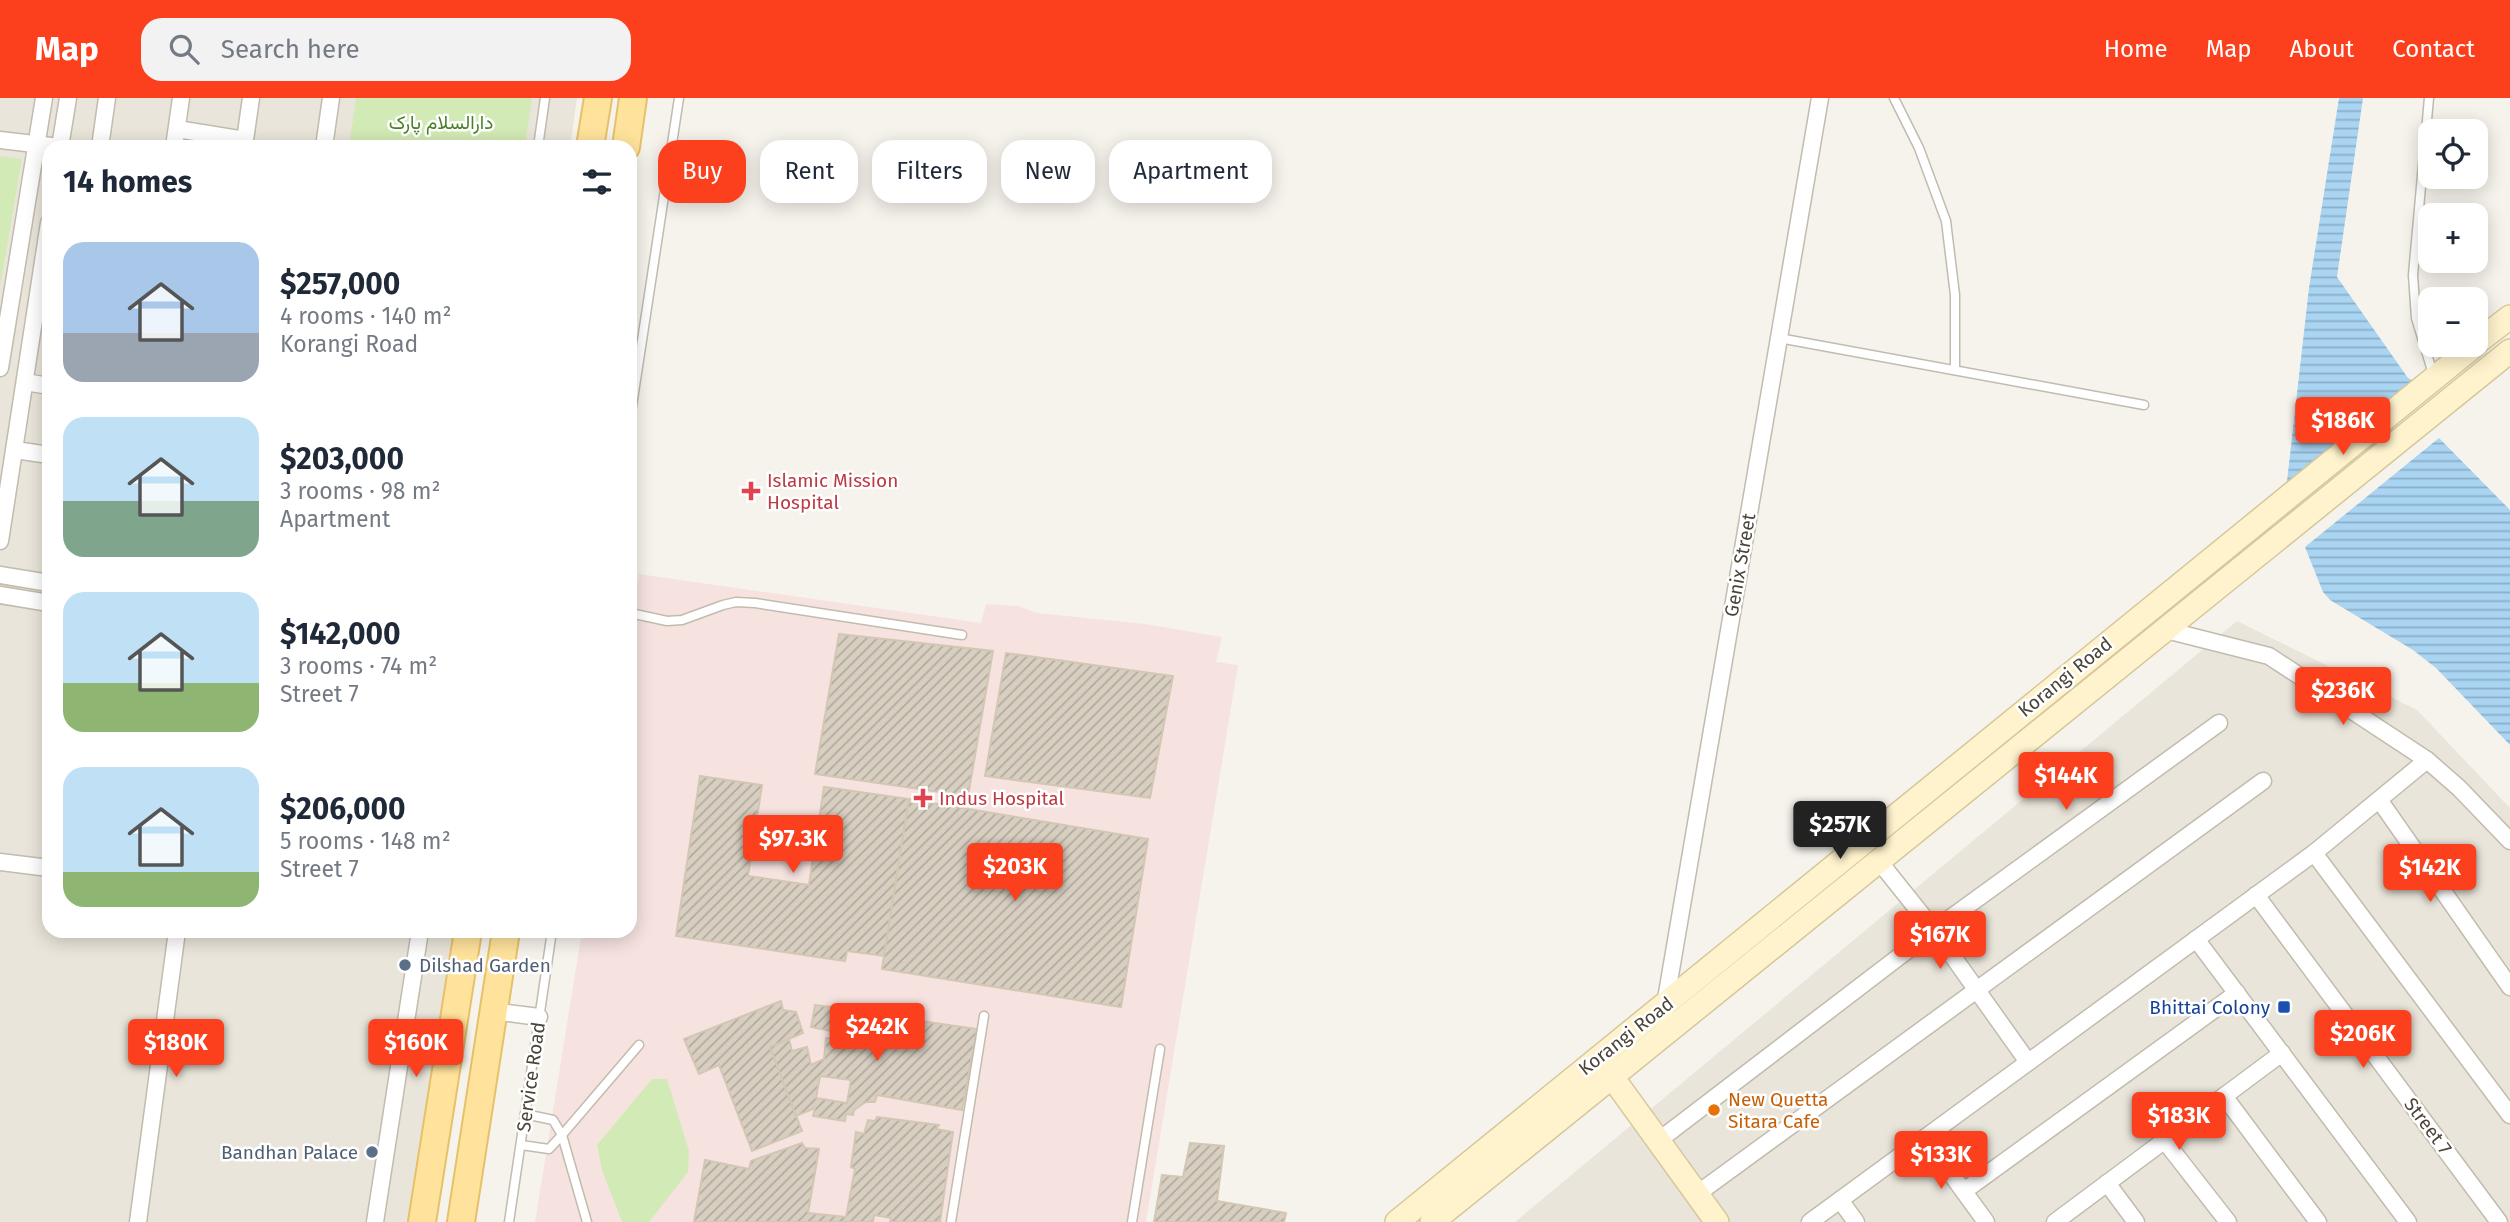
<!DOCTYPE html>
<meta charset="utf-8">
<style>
body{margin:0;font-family:"Fira Sans",Vazirmatn,sans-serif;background:#f2f2f3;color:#1f2937;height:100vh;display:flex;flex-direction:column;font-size:26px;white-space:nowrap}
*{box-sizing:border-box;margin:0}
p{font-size:23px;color:#747a83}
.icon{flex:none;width:38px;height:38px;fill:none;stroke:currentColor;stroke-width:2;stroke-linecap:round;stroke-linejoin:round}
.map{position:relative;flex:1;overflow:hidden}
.sheet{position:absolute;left:42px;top:42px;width:595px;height:798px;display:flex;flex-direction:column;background:#fff;border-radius:21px;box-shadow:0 4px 18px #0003}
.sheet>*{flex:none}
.top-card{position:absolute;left:658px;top:42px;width:665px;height:63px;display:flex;gap:14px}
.controls{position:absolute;left:2418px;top:21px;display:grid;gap:14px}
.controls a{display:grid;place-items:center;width:70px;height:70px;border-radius:14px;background:#fff;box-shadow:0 4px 18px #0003;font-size:35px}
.price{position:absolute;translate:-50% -60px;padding:0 16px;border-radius:7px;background:#fc3f1d;color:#fff;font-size:23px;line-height:46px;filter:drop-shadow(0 2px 4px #0008)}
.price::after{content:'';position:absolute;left:50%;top:42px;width:21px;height:16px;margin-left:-10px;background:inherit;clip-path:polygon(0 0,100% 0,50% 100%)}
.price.on{background:#222;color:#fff}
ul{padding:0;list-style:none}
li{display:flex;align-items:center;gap:21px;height:175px;padding:0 21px}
li span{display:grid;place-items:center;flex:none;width:196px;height:140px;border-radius:21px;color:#555}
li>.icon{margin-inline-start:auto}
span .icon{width:84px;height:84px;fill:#fffc;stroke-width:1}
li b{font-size:30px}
h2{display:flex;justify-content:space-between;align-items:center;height:84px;padding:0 21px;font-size:30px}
.tag{padding:0 24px;border-radius:21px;background:#fff;box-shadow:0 4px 18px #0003;font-size:24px;line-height:63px}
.tag.on{background:#fc3f1d;color:#fff}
header{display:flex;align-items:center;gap:42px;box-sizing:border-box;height:98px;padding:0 35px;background:#fc3f1d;color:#fff}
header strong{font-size:33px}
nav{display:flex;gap:38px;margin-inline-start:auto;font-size:24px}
.search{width:490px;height:63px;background:#f2f2f3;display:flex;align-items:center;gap:18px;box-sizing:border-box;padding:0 24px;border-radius:21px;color:#747a83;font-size:26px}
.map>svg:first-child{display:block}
.residential{fill:#eae5da}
.medical{fill:#f6e3e0}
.green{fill:#d2eab5}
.water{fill:url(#water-rules)}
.building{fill:url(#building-hatch);stroke:#d3c7b4;stroke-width:2;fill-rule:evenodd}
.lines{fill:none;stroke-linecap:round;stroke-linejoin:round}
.lane-casing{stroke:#c2bbae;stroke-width:11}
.street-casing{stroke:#c2bbae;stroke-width:19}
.secondary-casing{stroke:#d6c79b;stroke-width:26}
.primary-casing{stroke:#e6c16a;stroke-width:30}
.lane{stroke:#fff;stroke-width:8}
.street{stroke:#fff;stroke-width:16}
.secondary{stroke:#fff3cd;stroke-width:23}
.primary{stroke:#ffe39c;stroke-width:26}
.health-dot{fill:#e0444e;stroke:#fff;stroke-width:2.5}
.service-dot{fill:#5c6f8a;stroke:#fff;stroke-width:2.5}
.transit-dot{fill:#1a4fb4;stroke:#fff;stroke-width:2.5}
.food-dot{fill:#e8710a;stroke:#fff;stroke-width:2.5}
.labels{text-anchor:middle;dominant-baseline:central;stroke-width:5;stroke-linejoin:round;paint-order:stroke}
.park-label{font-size:19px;fill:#4a7f2a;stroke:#fff}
.health-label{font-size:19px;fill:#be3a42;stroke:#fff;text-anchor:start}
.street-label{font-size:19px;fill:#4b4439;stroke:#fff}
.service-label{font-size:19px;fill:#4e5e75;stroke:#fff;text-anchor:start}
.transit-label{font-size:19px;fill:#164399;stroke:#fff;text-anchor:end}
.food-label{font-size:19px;fill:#c56008;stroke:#fff;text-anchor:start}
</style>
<header>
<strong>Map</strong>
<div class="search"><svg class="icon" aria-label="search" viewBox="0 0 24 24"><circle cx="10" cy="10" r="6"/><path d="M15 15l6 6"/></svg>Search here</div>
<nav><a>Home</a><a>Map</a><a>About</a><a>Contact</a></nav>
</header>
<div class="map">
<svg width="2510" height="1124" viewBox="0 0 2510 1124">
<defs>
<pattern id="water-rules" width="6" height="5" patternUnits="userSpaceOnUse" patternTransform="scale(1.75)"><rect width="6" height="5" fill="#a9d4f2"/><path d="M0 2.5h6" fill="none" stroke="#8caec5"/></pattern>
<pattern id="building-hatch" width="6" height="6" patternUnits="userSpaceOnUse" patternTransform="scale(1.75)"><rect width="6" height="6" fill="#d8cfc1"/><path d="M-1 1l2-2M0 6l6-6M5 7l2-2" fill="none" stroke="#b1aa9e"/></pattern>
</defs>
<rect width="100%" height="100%" fill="#f6f3ec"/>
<!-- residential -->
<g class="residential">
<polygon points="0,0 577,0 570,49 49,49 49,833 456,833 414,1124 0,1124"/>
<polygon points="2237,523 2417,612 2510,710 2510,1124 1515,1124"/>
</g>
<!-- medical -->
<polygon class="medical" points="639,476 981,525 986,506 1018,508 1037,515 1145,526 1222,539 1216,564 1238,567 1146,1124 535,1124 582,833 630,833 630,530"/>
<!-- green -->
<g class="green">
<polygon points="356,0 532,0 525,49 349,49"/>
<polygon points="0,58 22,61 0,188"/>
<polygon points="652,981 667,981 689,1053 688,1074 649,1124 622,1124 602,1072 597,1047"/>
</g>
<!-- water -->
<g class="water">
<polygon points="2339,0 2363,0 2337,179 2408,280 2420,286 2286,392 2309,190"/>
<polygon points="2439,340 2510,412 2510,647 2436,570 2413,552 2330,502 2323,494 2305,449"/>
</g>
<!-- building -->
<g class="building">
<polygon points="839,536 993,553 968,698 815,676"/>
<polygon points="1006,555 1173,578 1150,700 985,678"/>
<polygon points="700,678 762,687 748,778 809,787 824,689 909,701 884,858 847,853 845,863 676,838"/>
<polygon points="909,701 1148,741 1121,909 882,871"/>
<polygon points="781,903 783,912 796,914 803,935 770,949 802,1033 752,1053 719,967 699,976 684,941"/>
<path d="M815,907L864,913L865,909L908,914L907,921L977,931L962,1012L877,997L875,1004H866L854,1012L853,1017L846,1016L845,1023L813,1018L815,1010L796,1018L770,949L789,941L792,953L807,949L811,967L824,961L826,940L848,942L850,937L811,929ZM820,978L851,982L847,1005L816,1000Z"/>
<polygon points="877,1019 939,1027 936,1031 953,1034 940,1124 890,1124 891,1120 874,1117 873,1124 694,1124 705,1062 749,1071 751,1063 802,1045 805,1050 819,1051 808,1115 846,1119 855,1071 851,1069 856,1034 864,1036 868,1022 875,1023"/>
<polygon points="1190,1045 1224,1048 1217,1103 1286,1115 1284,1124 1154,1124 1162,1077 1183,1079"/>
</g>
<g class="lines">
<!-- lane casing -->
<g class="lane-casing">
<g id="lane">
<polyline points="1894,0 1919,50 1946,123 1955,197 1955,272"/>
<polyline points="2429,0 2413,177 2416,220 2433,276"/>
<polyline points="538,49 545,0"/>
<polyline points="1779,240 2144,307"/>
<polyline points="630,321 679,0"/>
<polyline points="630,515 667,523 682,522 723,507 736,504 755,505 962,537"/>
<polyline points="525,1016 553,1022 562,1037 639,947"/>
<polyline points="521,1047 549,1051 562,1037 587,1124"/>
<polyline points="509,1124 552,833"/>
<polyline points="951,1124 984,918"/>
<polyline points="1132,1124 1160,951"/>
</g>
</g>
<!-- street casing -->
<g class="street-casing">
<g id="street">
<polyline points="177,31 245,42"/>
<polyline points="0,42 59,49"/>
<polyline points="60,49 68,0"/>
<polyline points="100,49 107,0"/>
<polyline points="174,49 181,0"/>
<polyline points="244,49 251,0"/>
<polyline points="324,49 331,0"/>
<polyline points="0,270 44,0"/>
<polyline points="25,284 49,288"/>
<polyline points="15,352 49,357"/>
<polyline points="0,443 49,125"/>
<polyline points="0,477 49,485"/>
<polyline points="0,497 49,505"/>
<polyline points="2166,532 2269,558 2427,662 2459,690 2510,743"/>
<polyline points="2380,703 2510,889"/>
<polyline points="2314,755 2510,1017"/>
<polyline points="1878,762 1934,832 2028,964"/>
<polyline points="0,764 49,770"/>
<polyline points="2256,797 2499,1124"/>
<polyline points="2196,841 2408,1124"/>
<polyline points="493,913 539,919"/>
<polyline points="1663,935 1665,907 1820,0"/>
<polyline points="2224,998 2318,1124"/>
<polyline points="1925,1040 1986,1124"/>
<polyline points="2164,1042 2228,1124"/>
<polyline points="1658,1043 1934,832 2219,625"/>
<polyline points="2107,1085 2136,1124"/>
<polyline points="1964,1093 2237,895"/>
<polyline points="1697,1096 2263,683"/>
<polyline points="1840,1102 1856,1124"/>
<polyline points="138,1124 177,833"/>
<polyline points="375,1124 420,833"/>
<polyline points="1810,1124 2314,755 2427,662"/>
<polyline points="2055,1124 2282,955"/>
</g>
</g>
<!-- secondary casing -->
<g class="secondary-casing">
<g id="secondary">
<polyline points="2476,245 2510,219"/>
<polyline points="1602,965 1717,1124"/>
<polyline points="1397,1124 2475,247"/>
<polyline points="1432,1124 2510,253"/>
</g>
</g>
<!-- primary casing -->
<g class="primary-casing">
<g id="primary">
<polyline points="590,49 598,0"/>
<polyline points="626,49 633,0"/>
<polyline points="422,1124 468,833"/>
<polyline points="461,1124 506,833"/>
</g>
</g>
<!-- lane -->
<use href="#lane" class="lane"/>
<!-- street -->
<use href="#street" class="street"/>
<!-- secondary -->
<use href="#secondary" class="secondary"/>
<!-- primary -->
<use href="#primary" class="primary"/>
</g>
<!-- markers -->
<g class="health-dot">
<path d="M747.5 382.5h7v7h7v7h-7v7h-7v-7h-7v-7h7z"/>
<path d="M919.5 689.5h7v7h7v7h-7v7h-7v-7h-7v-7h7z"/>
</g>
<g class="service-dot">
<circle cx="405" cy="867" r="7"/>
<circle cx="372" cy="1054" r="7"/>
</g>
<rect class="transit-dot" x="2277" y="902" width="14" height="14" rx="3.5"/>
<circle class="food-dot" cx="1714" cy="1012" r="7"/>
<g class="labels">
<!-- park labels -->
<g class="park-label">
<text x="441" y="24">دارالسلام پارک</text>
</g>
<!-- health labels -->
<g class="health-label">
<text x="767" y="382">Islamic Mission<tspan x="767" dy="22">Hospital</tspan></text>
<text x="939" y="700">Indus Hospital</text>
</g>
<!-- street labels -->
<g class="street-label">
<text transform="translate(1740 467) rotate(-80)">Genix Street</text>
<text transform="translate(2065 579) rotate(-39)">Korangi Road</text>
<text transform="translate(1626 938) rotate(-38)">Korangi Road</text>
<text transform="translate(531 979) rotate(-82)">Service Road</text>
<text transform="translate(2428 1028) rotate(53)">Street 7</text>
</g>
<!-- service labels -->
<g class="service-label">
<text x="419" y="867">Dilshad Garden</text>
<text x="358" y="1054" text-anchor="end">Bandhan Palace</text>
</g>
<!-- transit labels -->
<g class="transit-label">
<text x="2270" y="909">Bhittai Colony</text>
</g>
<!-- food labels -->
<g class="food-label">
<text x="1728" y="1001">New Quetta<tspan x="1728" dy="22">Sitara Cafe</tspan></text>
</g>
</g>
</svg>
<div class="controls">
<a><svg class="icon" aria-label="locate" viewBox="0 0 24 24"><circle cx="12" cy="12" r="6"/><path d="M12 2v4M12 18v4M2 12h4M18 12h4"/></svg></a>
<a>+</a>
<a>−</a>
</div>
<b class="price" style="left:2343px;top:359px">$186K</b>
<b class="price" style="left:2343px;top:629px">$236K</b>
<b class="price" style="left:2066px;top:714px">$144K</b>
<b class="price on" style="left:1840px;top:763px">$257K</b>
<b class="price" style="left:793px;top:777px">$97.3K</b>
<b class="price" style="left:1015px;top:805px">$203K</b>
<b class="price" style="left:2430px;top:806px">$142K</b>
<b class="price" style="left:1940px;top:873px">$167K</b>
<b class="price" style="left:877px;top:965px">$242K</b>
<b class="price" style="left:2363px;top:972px">$206K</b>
<b class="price" style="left:176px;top:981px">$180K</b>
<b class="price" style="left:416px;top:981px">$160K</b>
<b class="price" style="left:2179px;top:1054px">$183K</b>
<b class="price" style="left:1941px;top:1093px">$133K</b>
<div class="top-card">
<a class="tag on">Buy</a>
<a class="tag">Rent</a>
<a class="tag">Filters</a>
<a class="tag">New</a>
<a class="tag">Apartment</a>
</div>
<section class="sheet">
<h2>14 homes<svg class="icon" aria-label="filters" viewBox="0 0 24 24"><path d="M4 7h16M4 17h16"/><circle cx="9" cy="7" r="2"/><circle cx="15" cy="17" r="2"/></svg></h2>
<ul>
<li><span style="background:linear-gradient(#a9c7e8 65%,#9aa5b1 0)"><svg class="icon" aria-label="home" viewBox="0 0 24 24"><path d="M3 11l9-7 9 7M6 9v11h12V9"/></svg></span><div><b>$257,000</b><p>4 rooms · 140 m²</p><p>Korangi Road</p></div></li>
<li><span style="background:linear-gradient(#bfe0f5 60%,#7fa58c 0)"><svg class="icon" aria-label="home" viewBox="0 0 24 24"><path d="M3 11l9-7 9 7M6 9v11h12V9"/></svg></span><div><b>$203,000</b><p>3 rooms · 98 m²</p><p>Apartment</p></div></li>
<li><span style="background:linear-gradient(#bfe0f5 65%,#8fb573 0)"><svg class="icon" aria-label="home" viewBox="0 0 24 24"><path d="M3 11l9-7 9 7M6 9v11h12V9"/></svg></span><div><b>$142,000</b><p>3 rooms · 74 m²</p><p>Street 7</p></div></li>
<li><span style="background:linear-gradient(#bfe0f5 75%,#8fb573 0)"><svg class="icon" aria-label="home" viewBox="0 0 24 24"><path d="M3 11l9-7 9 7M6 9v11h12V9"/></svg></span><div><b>$206,000</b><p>5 rooms · 148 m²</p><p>Street 7</p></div></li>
</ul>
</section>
</div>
